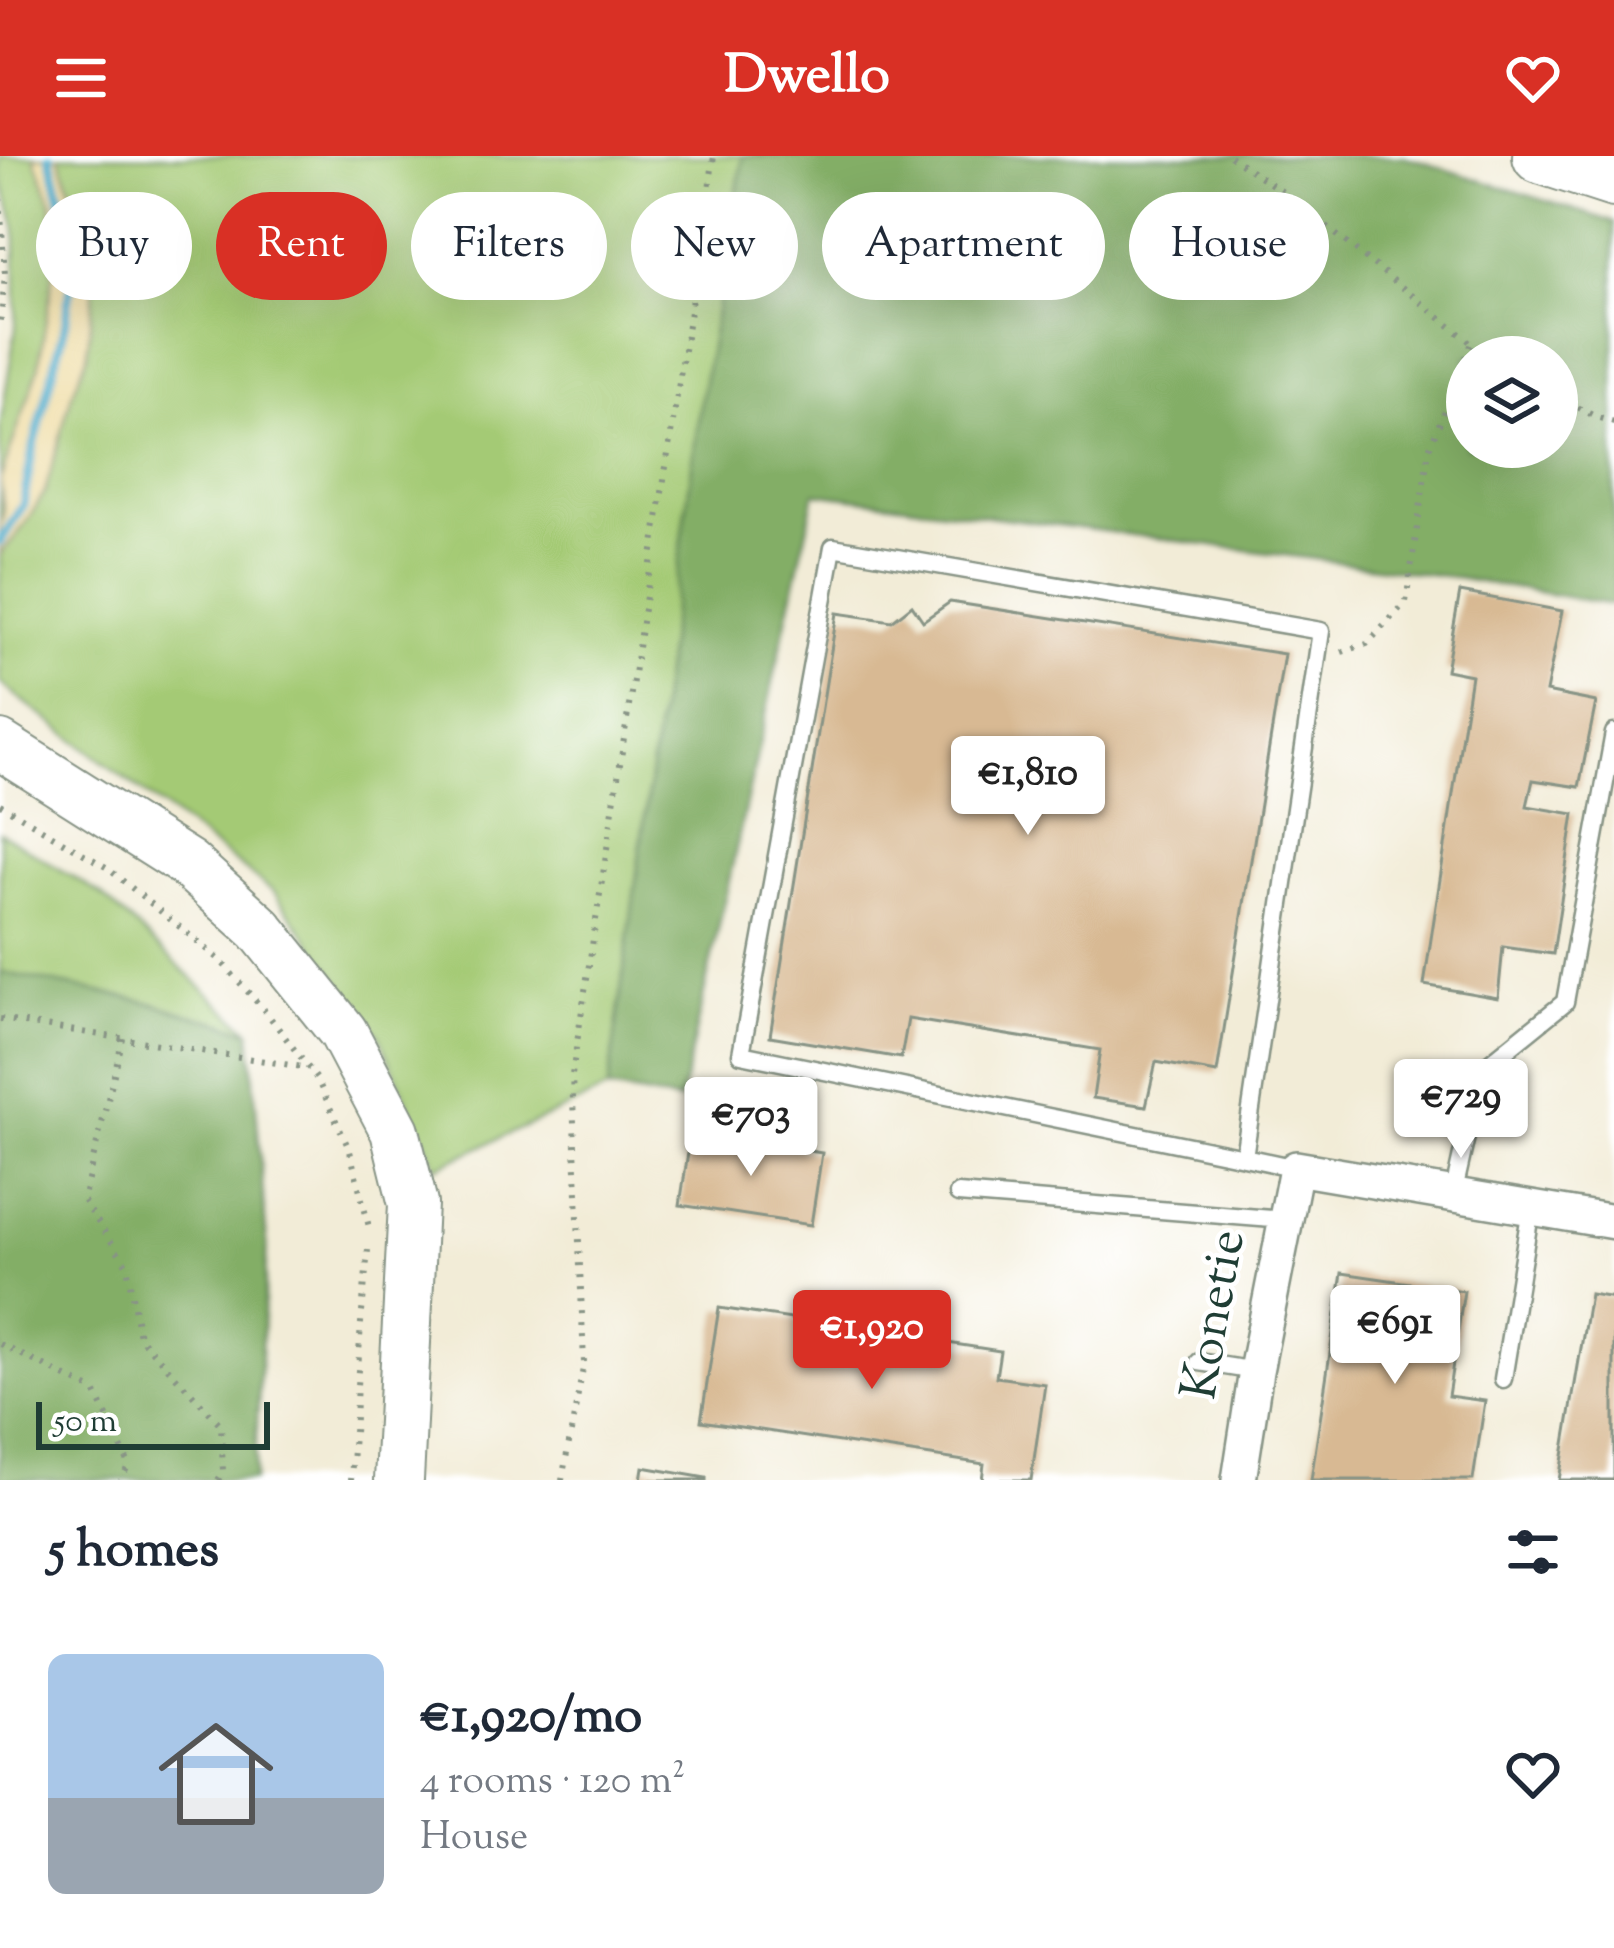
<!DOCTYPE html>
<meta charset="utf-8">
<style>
body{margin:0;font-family:"Sorts Mill Goudy",serif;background:#f6f6f7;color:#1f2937;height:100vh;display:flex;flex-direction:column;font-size:45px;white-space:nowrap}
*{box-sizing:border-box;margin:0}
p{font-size:39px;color:#747a83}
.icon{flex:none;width:66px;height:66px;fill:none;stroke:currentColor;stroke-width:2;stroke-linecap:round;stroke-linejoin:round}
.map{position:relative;height:1324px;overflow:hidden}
.sheet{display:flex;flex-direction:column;background:#fff;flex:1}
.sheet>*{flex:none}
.hud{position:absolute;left:36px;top:36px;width:1542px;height:108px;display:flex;gap:24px}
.tools{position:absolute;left:1446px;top:180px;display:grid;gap:24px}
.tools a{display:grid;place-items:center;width:132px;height:132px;border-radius:50%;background:#fff;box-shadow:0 12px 48px #0002;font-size:60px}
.scale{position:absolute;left:36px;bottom:30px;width:234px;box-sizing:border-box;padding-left:12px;border:6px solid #1f3d34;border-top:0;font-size:33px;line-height:42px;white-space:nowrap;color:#1f3d34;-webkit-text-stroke:9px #fff;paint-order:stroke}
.price{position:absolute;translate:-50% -102px;padding:0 27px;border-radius:12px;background:#fff;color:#222;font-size:39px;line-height:78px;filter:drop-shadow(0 3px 6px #0008)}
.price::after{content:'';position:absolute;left:50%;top:72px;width:36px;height:27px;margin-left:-18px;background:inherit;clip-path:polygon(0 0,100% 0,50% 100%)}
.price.active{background:#d93025;color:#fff}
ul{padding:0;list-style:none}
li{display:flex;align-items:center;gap:36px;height:300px;padding:0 48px}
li+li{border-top:3px solid #e0e1e3}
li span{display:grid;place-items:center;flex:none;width:336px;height:240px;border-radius:18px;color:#555}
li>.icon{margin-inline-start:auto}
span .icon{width:144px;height:144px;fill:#fffc;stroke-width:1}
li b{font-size:51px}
h2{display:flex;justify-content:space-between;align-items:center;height:144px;padding:0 48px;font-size:51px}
.tag{padding:0 42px;border-radius:54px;background:#fff;box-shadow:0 12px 48px #0002;font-size:42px;line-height:108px}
.tag.active{background:#d93025;color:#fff}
header{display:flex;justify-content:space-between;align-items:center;height:156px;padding:0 48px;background:#d93025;color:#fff;font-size:54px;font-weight:700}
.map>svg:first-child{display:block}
.green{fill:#a4ca74;stroke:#628454;stroke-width:3}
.forest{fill:#83ae66;stroke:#51764d;stroke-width:3;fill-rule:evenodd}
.sand{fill:#eeda9e;stroke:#868c69;stroke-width:3}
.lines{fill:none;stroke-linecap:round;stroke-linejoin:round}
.stream{stroke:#48a9c8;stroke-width:9}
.building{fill:#d8b993}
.lane-casing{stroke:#889486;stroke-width:21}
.street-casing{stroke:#889486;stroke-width:38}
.secondary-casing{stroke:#889486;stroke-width:52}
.primary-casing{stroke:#889486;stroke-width:58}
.path{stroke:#889486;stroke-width:6;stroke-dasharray:3 9;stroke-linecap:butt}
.lane{stroke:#fff;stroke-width:16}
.street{stroke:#fff;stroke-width:33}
.secondary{stroke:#fff;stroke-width:48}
.primary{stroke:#fff;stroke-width:54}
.labels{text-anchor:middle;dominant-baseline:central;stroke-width:9;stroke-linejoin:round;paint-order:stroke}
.street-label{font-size:51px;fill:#1f3d34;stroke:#fff}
</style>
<header><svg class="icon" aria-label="menu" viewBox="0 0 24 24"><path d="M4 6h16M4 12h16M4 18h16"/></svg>Dwello<svg class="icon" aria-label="heart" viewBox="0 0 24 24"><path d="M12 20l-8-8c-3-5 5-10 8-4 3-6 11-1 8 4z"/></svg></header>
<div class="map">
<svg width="1614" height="1324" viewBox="0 0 1614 1324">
<rect width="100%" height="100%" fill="#fff"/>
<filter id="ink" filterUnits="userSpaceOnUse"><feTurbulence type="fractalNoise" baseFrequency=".00833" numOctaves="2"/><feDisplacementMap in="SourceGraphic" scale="24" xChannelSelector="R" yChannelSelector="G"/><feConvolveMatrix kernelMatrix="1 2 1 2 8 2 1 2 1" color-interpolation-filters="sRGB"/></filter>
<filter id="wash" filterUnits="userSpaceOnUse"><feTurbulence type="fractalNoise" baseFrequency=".004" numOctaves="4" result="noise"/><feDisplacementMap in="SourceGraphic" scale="48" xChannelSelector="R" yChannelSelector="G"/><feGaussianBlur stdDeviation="2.7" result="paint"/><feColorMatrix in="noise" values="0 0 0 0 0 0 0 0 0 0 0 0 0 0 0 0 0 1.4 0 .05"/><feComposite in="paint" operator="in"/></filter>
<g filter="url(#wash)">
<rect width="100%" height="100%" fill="#f2ecd7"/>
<!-- green -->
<g class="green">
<polygon points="0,0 34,0 52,47 53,121 38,214 0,324 4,355 0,368 0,271 16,171 16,74 0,15"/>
<polygon points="59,0 743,0 701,244 608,933 436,1011 378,877 274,736 0,527 0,399 23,371 45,336 71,241 87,200 95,119 85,73"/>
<polygon points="0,676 100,738 250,875 143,845 0,816"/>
</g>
<!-- forest -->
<g class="forest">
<path d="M743,0H1403L1614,66V449L1444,420L815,337L680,945L608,933L701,244ZM1557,201V291H1467V201Z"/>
<polygon points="0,816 143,845 250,875 267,1089 254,1324 0,1324"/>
</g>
<!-- sand -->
<polygon class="sand" points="34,0 59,0 85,73 95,119 87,200 71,241 45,336 23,371 0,399 0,368 4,355 0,324 38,214 53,121 52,47"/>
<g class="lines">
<!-- stream -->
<polyline class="stream" points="0,386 23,349 32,298 65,170 72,118 68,71 50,0"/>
</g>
<g id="blocks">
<!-- building -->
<g class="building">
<polygon points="1460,436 1562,455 1546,536 1596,546 1579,631 1533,624 1527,650 1574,658 1553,798 1503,791 1498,842 1424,829 1471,519 1446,514"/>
<polygon points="950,446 1284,498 1217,917 1156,906 1146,950 1093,942 1100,894 908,863 901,902 770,880 837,457 892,465 912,449 923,465"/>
<polygon points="691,977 822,997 811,1069 680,1049"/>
<polygon points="1342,1117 1464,1135 1448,1240 1485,1245 1473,1324 1311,1324"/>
<polygon points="1590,1138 1614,1142 1614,1324 1559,1324"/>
<polygon points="719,1152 1000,1195 996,1221 1045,1228 1031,1324 982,1324 984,1308 701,1265"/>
<polygon points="643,1311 706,1322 706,1324 641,1324"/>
</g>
</g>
</g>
<g filter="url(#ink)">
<use href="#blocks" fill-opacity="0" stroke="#889486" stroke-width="3"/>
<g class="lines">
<!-- lane casing -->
<g class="lane-casing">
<g id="lane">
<polyline points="1244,1001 1321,475 833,391 741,898 1244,1001 1296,1012"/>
<polyline points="958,1038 1285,1064"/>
<polyline points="1453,1039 1481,914 1565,846 1614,577"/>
<polyline points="1199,1206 1256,1215"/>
<polyline points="1503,1223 1531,1052"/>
</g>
</g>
<!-- street casing -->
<g class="street-casing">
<polyline id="street" points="1239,1324 1256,1215 1296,1012 1614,1066"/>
</g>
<!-- secondary casing -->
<g class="secondary-casing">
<polyline id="secondary" points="0,589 188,708 260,773 343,876 395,975 413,1048 399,1324"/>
</g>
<!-- primary casing -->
<g class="primary-casing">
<polyline id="primary" points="1540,0 1614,24"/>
</g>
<!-- path -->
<g class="path">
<polyline points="1230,0 1287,39 1489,201"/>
<polyline points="0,42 5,119 0,169"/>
<polyline points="1557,240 1596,261 1614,266"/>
<polyline points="1342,496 1367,488 1406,446 1429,293 1471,189"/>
<polyline points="0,648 106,711 219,803 269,860 317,923 350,995 370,1075"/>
<polyline points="0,863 309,912"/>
<polyline points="123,882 83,1044 127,1109 139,1181 221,1269 223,1316 218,1324"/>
<polyline points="0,1188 95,1235 129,1308 121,1324"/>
<polyline points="351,1324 361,1167 368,1094"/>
<polyline points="562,1324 584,1207 572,919 714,0"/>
</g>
<!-- lane -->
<use href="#lane" class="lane"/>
<!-- street -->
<use href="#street" class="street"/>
<!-- secondary -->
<use href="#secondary" class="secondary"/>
<!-- primary -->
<use href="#primary" class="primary"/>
</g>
</g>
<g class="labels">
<!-- street labels -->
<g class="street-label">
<text transform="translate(1216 1159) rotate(-80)">Konetie</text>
</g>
</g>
</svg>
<div class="tools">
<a><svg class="icon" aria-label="layers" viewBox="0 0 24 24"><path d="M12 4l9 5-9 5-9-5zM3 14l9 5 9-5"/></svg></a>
</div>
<div class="scale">50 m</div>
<b class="price" style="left:1028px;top:682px">€1,810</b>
<b class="price" style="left:1461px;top:1005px">€729</b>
<b class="price" style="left:751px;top:1023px">€703</b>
<b class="price" style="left:1395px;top:1231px">€691</b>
<b class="price active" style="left:872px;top:1236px">€1,920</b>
<div class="hud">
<a class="tag">Buy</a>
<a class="tag active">Rent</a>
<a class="tag">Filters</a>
<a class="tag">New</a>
<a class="tag">Apartment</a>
<a class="tag">House</a>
</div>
</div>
<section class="sheet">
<h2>5 homes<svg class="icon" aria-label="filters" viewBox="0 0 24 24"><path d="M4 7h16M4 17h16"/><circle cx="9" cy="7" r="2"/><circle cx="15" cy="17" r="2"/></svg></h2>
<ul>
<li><span style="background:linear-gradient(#a9c7e8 60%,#9aa5b1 0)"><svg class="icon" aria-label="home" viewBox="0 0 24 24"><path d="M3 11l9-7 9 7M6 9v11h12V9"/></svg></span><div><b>€1,920/mo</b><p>4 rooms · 120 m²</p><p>House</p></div><svg class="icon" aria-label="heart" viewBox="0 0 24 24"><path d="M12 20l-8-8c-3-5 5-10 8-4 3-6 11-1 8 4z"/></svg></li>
</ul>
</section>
